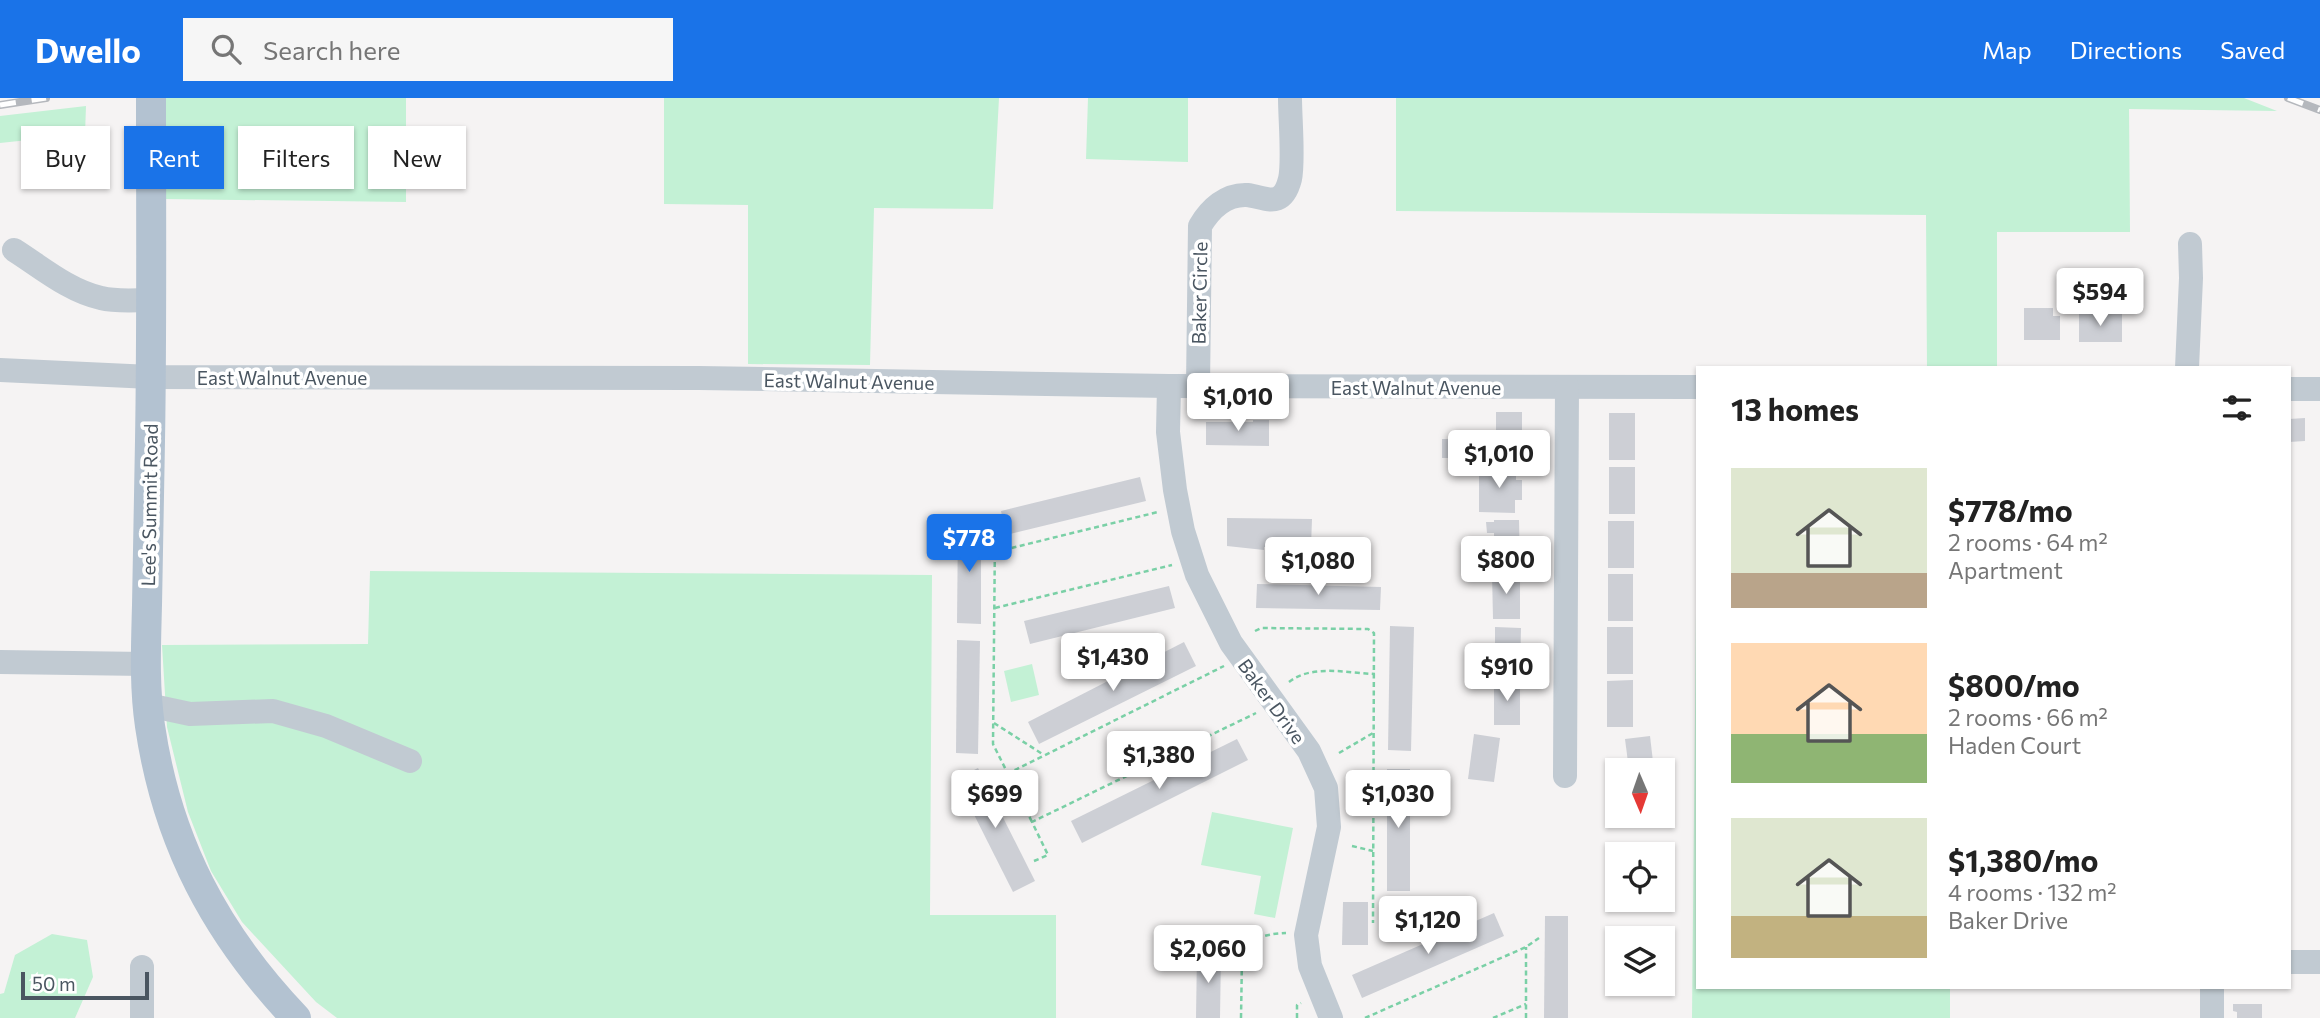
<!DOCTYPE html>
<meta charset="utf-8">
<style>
body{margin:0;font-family:Commissioner,sans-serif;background:#f6f6f6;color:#222;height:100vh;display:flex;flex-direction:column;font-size:26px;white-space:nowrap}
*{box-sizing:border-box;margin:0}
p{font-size:23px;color:#767676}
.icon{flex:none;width:38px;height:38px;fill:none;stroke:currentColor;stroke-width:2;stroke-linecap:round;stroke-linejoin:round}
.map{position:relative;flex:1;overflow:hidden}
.details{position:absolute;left:1696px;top:268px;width:595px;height:623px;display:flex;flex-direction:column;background:#fff;border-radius:0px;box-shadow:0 2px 5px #0004}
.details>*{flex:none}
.guide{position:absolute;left:21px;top:28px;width:665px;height:63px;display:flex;gap:14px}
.needle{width:46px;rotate:178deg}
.controls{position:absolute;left:1605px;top:660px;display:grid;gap:14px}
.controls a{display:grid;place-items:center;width:70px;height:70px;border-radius:0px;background:#fff;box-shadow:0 2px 5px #0004;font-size:35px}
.scale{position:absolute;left:21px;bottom:18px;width:128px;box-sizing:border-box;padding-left:7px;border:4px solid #4a5661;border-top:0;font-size:19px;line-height:24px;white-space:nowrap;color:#4a5661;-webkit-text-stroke:5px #fff;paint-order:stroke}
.price{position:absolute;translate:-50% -60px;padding:0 16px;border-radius:7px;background:#fff;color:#222;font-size:23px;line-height:46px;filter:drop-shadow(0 2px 4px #0008)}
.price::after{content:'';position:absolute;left:50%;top:42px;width:21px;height:16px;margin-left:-10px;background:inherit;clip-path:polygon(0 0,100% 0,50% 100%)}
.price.current{background:#1a73e8;color:#fff}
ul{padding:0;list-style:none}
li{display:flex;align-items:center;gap:21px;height:175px;padding:0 35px}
li span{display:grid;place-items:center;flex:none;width:196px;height:140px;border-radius:0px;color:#555}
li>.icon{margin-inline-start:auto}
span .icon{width:84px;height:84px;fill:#fffc;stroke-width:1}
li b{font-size:30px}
h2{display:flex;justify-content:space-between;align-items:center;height:84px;padding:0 35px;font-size:30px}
.pill{padding:0 24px;border-radius:0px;background:#fff;box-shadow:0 2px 5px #0004;font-size:24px;line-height:63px}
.pill.current{background:#1a73e8;color:#fff}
header{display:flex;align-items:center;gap:42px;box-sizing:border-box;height:98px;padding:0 35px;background:#1a73e8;color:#fff}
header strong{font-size:33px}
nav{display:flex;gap:38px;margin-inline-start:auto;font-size:24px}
.search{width:490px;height:63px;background:#f6f6f6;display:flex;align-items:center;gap:18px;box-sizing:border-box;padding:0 24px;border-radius:0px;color:#767676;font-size:26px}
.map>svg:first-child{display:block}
.green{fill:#c3f1d5}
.building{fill:#cdcfd5}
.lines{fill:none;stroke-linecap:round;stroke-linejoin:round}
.path{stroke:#7ad0a6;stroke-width:2.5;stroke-dasharray:5 3.5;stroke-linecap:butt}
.minor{stroke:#c1cad2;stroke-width:24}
.major{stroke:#b3c2d1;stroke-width:30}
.rail-casing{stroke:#b5b8bd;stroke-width:8}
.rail{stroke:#fff;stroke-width:5;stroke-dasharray:16;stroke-linecap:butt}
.labels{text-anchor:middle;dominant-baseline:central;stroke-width:7;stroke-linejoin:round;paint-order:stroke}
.street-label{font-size:19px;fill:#4a5661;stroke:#fff}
</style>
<header>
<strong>Dwello</strong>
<div class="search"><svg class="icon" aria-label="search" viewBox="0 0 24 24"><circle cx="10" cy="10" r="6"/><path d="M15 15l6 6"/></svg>Search here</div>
<nav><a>Map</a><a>Directions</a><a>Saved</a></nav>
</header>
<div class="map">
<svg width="2320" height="920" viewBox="0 0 2320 920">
<rect width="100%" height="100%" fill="#f5f3f3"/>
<!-- green -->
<g class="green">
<polygon points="166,0 406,0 406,104 164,101"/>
<polygon points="664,0 999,0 993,111 874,110 870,267 748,266 748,107 664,106"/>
<polygon points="1088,0 1188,0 1188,64 1086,61"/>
<polygon points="1396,0 2244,0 2277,13 2129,11 2130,134 1997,134 1997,269 1927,270 1926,117 1396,113"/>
<polygon points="86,8 85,36 0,45 0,18"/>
<polygon points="370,473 932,477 930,817 1056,817 1056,920 337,920 316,904 242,824 211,773 188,714 167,629 162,547 368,546"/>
<polygon points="1696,514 1698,514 1698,889 1950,889 1950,920 1692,920"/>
<polygon points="1032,566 1039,597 1011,604 1004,573"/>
<polygon points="1212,714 1293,730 1275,820 1254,816 1261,778 1201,767"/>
<polygon points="52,836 87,842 93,879 75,920 0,920 0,896 4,895 15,857"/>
</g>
<!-- building -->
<g class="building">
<polygon points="2024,210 2053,210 2053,218 2060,218 2060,242 2024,242"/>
<rect x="2079" y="215" width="43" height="29"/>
<polygon points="1496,314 1522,314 1522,361 1496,360"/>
<rect x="1609" y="315" width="26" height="47"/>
<polygon points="2305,320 2305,343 2289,344 2289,321"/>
<polygon points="1253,322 1269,322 1269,348 1206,347 1206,324 1253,324"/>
<polygon points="1442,341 1463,341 1462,360 1442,360"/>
<rect x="1609" y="369" width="26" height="47"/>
<polygon points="1479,370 1516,370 1516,382 1522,382 1522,402 1515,402 1515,415 1479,414"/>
<polygon points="1140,379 1146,403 1006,437 1001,413"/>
<polygon points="1227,420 1312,421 1311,449 1291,448 1291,452 1276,451 1276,449 1264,449 1264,452 1227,448"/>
<polygon points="1494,422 1519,422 1520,468 1494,469 1494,466 1487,466 1487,455 1494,455 1494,435 1487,435 1486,424 1494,424"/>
<rect x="1608" y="423" width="26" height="47"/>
<polygon points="958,425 981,426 981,526 957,525"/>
<polygon points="1492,475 1520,475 1520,521 1493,521"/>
<rect x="1608" y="476" width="25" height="47"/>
<polygon points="1257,486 1381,489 1380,512 1256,510"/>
<polygon points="1169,488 1175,510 1030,546 1024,523"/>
<polygon points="1390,528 1414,529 1411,653 1388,652"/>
<polygon points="1495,529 1521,530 1520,574 1495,573"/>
<rect x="1607" y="529" width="26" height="47"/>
<polygon points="957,542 980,543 978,656 956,655"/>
<polygon points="1184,544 1196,568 1039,646 1028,624"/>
<polygon points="1494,582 1520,583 1520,627 1494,627"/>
<polygon points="1633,582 1633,629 1607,629 1607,583"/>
<polygon points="1474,636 1500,640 1494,684 1468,681"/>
<polygon points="1650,638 1654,672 1629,672 1625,641"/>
<polygon points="1237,641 1248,662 1082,745 1071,723"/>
<polygon points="978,670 1035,783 1013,794 956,681"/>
<rect x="1387" y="671" width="23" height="122"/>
<polygon points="1343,804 1368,804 1368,847 1342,847"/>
<polygon points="1494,815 1504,838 1362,900 1352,877"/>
<polygon points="1545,818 1568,818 1568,920 1544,920"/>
<polygon points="1197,854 1221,855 1220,920 1196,920"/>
<polygon points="2233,906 2262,906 2262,920 2237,920 2237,914 2233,913"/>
</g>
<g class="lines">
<!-- path -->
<g class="path">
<polyline points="988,437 995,437 993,646 1032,724"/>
<polyline points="995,454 1158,414"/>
<polyline points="995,510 1172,467"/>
<polyline points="1255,533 1261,530 1368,531 1374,535 1373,825"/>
<path d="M1289,584C1312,566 1347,575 1375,576"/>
<polyline points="994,625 1044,657"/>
<polyline points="1339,655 1373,635"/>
<polyline points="1007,676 1224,568"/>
<polyline points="1352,748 1373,753"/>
<polyline points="1034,763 1048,757 1032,724 1256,615"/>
<path d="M1241,920L1242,860C1249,839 1266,836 1286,835"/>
<polyline points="1297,920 1297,907 1301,905"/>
<polyline points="1365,920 1526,849 1539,840"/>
<polyline points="1493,920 1526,906"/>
<polyline points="1526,920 1526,849"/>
</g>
<!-- minor -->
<g class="minor">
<path d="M14,152C41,169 69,193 101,200C117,204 135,202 151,202"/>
<polyline points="2187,270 2191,180 2190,146"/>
<polyline points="0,272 151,279 699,280 1169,288 1698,289"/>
<polyline points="1169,288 1168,334 1175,392 1183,433 1197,477 1231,545 1309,653 1326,690 1329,729 1306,837 1310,868 1331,920"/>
<path d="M1198,288L1200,128C1210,111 1226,96 1247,97C1266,99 1282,112 1290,81C1294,63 1290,21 1290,0"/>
<polyline points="2289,291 2320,291"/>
<polyline points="0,564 146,566"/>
<polyline points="148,607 190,616 273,613 326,628 410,663"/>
<polyline points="1565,678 1567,289"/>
<polyline points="2289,864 2320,864"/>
<polyline points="2212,889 2212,920"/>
<polyline points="142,920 142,869"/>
</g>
<!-- major -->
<path class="major" d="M151,0C151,114 152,229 150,343C149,398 148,452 147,507C146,547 144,588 150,628C167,744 216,836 296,920"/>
<!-- rail casing -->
<g class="rail-casing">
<g id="rail">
<polyline points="2288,0 2320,12"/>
<polyline points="0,7 46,0"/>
</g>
</g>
<!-- rail -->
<use href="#rail" class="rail"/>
</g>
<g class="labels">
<!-- street labels -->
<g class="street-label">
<text transform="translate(1199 195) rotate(-89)">Baker Circle</text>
<text x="282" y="279">East Walnut Avenue</text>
<text transform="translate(849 283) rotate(1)">East Walnut Avenue</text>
<text x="1416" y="289">East Walnut Avenue</text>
<text transform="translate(149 407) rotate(-89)">Lee's Summit Road</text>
<text transform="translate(1272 603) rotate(54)">Baker Drive</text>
</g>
</g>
</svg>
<div class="controls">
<a><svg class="needle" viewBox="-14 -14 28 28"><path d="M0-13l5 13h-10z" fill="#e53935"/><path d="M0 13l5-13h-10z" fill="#767676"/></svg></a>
<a><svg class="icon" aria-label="locate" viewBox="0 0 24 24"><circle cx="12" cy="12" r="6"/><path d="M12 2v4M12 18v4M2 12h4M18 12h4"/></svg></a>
<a><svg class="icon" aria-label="layers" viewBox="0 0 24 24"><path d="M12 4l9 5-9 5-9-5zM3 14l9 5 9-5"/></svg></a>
</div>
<div class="scale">50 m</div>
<b class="price" style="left:2100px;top:230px">$594</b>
<b class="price" style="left:1238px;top:335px">$1,010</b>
<b class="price" style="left:1499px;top:392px">$1,010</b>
<b class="price current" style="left:969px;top:476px">$778</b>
<b class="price" style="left:1506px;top:498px">$800</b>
<b class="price" style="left:1318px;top:499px">$1,080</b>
<b class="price" style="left:1113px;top:595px">$1,430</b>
<b class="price" style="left:1507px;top:605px">$910</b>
<b class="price" style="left:1159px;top:693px">$1,380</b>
<b class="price" style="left:995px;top:732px">$699</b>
<b class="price" style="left:1398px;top:732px">$1,030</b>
<b class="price" style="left:1428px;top:858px">$1,120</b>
<b class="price" style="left:1208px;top:887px">$2,060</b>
<div class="guide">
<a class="pill">Buy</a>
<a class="pill current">Rent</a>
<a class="pill">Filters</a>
<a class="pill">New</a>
</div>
<section class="details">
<h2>13 homes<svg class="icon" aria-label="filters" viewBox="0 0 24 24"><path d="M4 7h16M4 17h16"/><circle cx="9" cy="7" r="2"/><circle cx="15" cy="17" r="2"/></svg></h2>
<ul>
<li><span style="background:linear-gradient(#dfe7d0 75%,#b9a48a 0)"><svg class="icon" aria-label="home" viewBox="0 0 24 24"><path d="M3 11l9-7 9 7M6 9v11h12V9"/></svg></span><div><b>$778/mo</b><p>2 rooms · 64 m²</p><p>Apartment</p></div></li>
<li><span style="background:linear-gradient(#ffd9b3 65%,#8fb573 0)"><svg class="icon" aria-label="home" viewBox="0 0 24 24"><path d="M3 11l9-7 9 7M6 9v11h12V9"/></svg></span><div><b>$800/mo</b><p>2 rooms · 66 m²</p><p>Haden Court</p></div></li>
<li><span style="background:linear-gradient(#dfe7d0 70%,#c2b280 0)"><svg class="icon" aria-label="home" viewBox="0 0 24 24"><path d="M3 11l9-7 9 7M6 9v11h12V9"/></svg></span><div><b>$1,380/mo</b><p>4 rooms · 132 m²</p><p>Baker Drive</p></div></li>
</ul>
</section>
</div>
